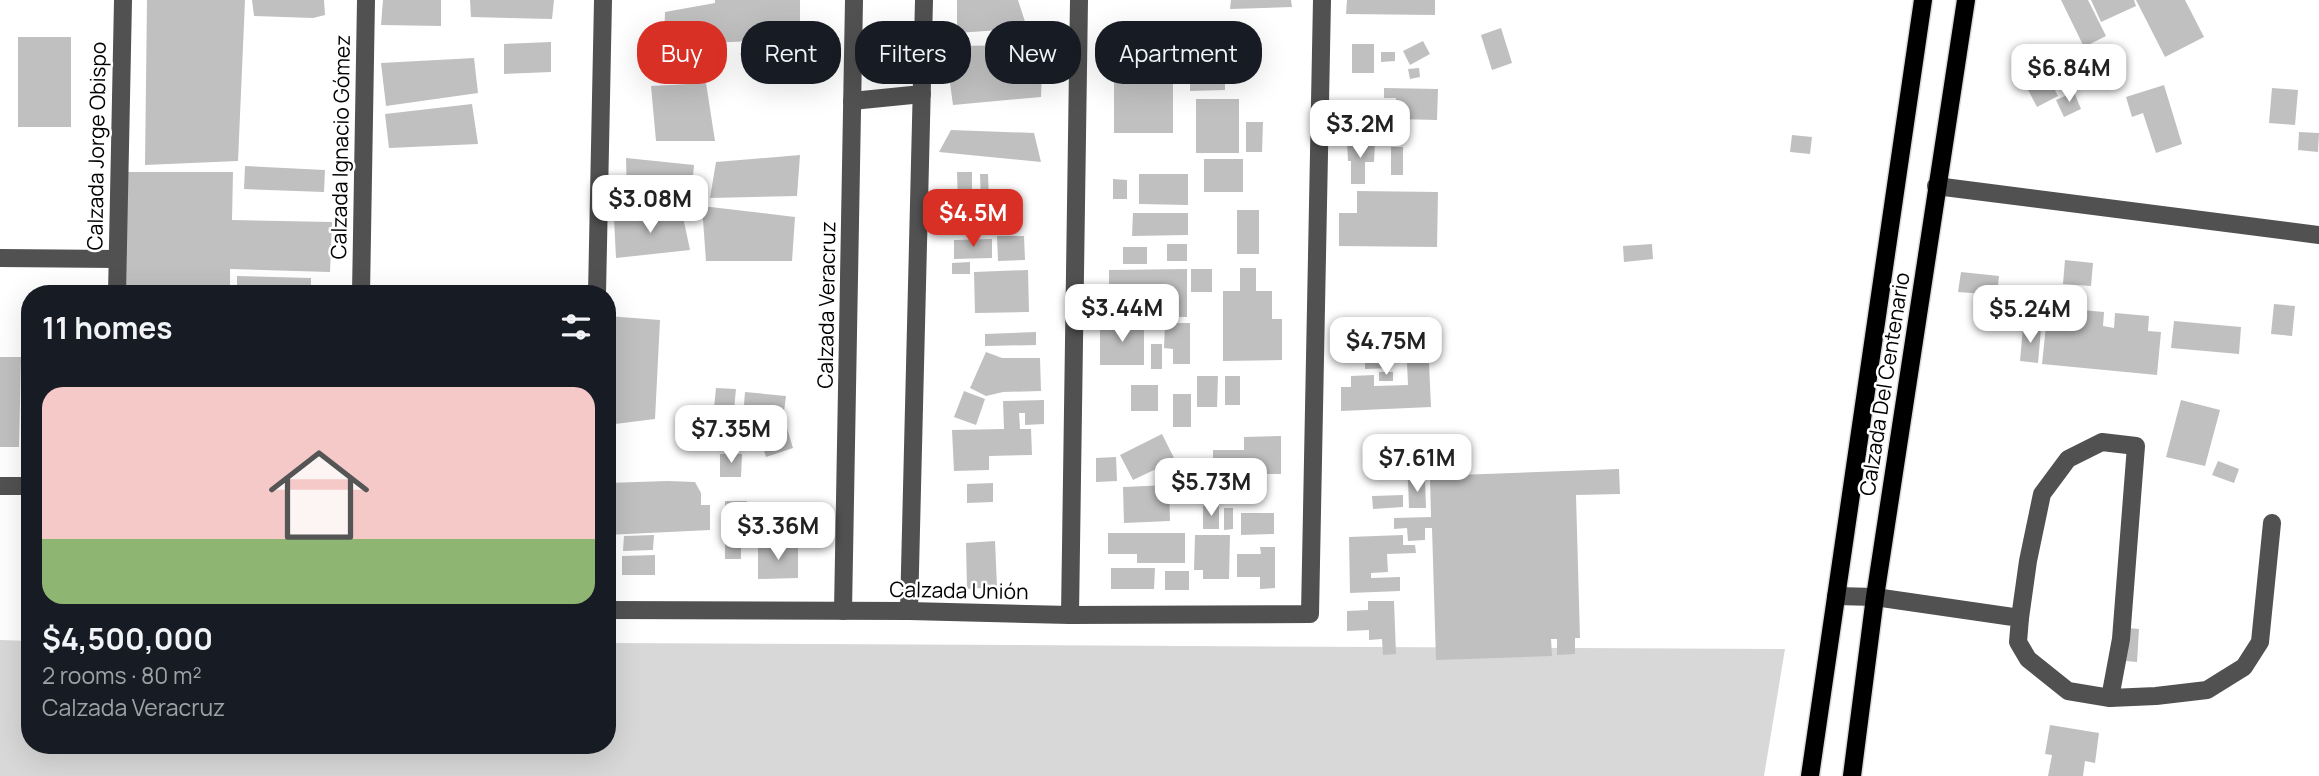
<!DOCTYPE html>
<meta charset="utf-8">
<style>
body{margin:0;font-family:Manrope,sans-serif;background:#242831;color:#f1f3f6;height:100vh;display:flex;flex-direction:column;font-size:26px;white-space:nowrap}
*{box-sizing:border-box;margin:0}
p{font-size:23px;color:#9ea1a6}
.icon{flex:none;width:38px;height:38px;fill:none;stroke:currentColor;stroke-width:2;stroke-linecap:round;stroke-linejoin:round}
.map{position:relative;flex:1;overflow:hidden}
.sheet{position:absolute;left:21px;top:285px;width:595px;height:469px;display:flex;flex-direction:column;background:#171b24;border-radius:28px;box-shadow:0 7px 28px #0002}
.sheet>*{flex:none}
.guide{position:absolute;left:637px;top:21px;width:665px;height:63px;display:flex;gap:14px}
.price{position:absolute;translate:-50% -60px;padding:0 16px;border-radius:14px;background:#fff;color:#222;font-size:23px;line-height:46px;filter:drop-shadow(0 2px 4px #0008)}
.price::after{content:'';position:absolute;left:50%;top:42px;width:21px;height:16px;margin-left:-10px;background:inherit;clip-path:polygon(0 0,100% 0,50% 100%)}
.price.selected{background:#d93025;color:#fff}
ul{padding:0;list-style:none}
li{display:grid;align-content:center;gap:14px;height:371px;padding:0 21px}
li span{display:grid;place-items:center;height:217px;border-radius:21px;color:#555}
li>.icon{margin-inline-start:auto}
span .icon{width:126px;height:126px;fill:#fffc;stroke-width:1}
li b{font-size:30px}
h2{display:flex;justify-content:space-between;align-items:center;height:84px;padding:0 21px;font-size:30px}
.pill{padding:0 24px;border-radius:28px;background:#171b24;box-shadow:0 7px 28px #0002;font-size:24px;line-height:63px}
.pill.selected{background:#d93025;color:#fff}
.map>svg:first-child{display:block}
.green{fill:#d8d8d8}
.building{fill:#c0c0c0}
.lines{fill:none;stroke-linecap:round;stroke-linejoin:round}
.major-casing{stroke:#dbdbdb;stroke-width:21}
.minor{stroke:#515151;stroke-width:18}
.major{stroke:#000;stroke-width:18}
.labels{text-anchor:middle;dominant-baseline:central;stroke-width:5;stroke-linejoin:round;paint-order:stroke}
.street-label{font-size:21px;fill:#000;stroke:#fff}
</style>
<div class="map">
<svg width="2319" height="776" viewBox="0 0 2319 776">
<rect width="100%" height="100%" fill="#fff"/>
<!-- green -->
<polygon class="green" points="0,640 30,641 30,746 607,746 607,643 1785,649 1764,776 0,776"/>
<!-- building -->
<g class="building">
<polygon points="147,0 245,0 238,161 145,165"/>
<polygon points="252,0 324,0 325,15 313,18 254,16"/>
<polygon points="383,0 441,0 441,26 381,25"/>
<polygon points="470,0 554,0 552,19 471,17"/>
<polygon points="715,0 800,0 800,39 664,45 665,12 715,3"/>
<polygon points="957,0 1018,0 1027,28 957,33"/>
<polygon points="1231,0 1291,0 1292,7 1230,9"/>
<polygon points="1347,0 1435,0 1435,15 1346,14"/>
<polygon points="2061,0 2088,0 2106,36 2084,47"/>
<polygon points="2091,0 2134,0 2136,6 2101,22"/>
<polygon points="2136,0 2185,0 2204,37 2165,57"/>
<polygon points="1501,28 1512,63 1492,70 1481,35"/>
<rect x="18" y="37" width="53" height="90"/>
<polygon points="1423,41 1430,54 1410,65 1403,51"/>
<polygon points="551,42 551,72 504,74 504,44"/>
<rect x="1352" y="44" width="22" height="29"/>
<polygon points="1043,45 1041,97 953,105 945,46"/>
<polygon points="2113,49 2122,67 2110,73 2101,55"/>
<polygon points="801,50 803,71 746,70 740,53"/>
<polygon points="1190,51 1225,51 1225,90 1190,91"/>
<polygon points="1381,52 1395,52 1395,61 1381,62"/>
<polygon points="474,58 478,93 386,106 381,63"/>
<polygon points="2062,60 2070,80 2056,85 2048,66"/>
<polygon points="1419,68 1420,77 1410,79 1408,69"/>
<polygon points="2045,71 2058,96 2037,107 2024,82"/>
<rect x="1114" y="74" width="59" height="59"/>
<polygon points="706,83 715,141 656,141 651,86"/>
<polygon points="2164,85 2182,144 2156,153 2143,113 2132,117 2126,97"/>
<polygon points="1384,88 1438,89 1437,120 1395,119 1396,98 1384,98"/>
<polygon points="2272,88 2298,90 2295,125 2269,123"/>
<polygon points="2074,92 2081,109 2064,117 2056,100"/>
<rect x="1196" y="99" width="43" height="54"/>
<polygon points="472,104 478,144 389,148 385,114"/>
<polygon points="1246,122 1263,122 1262,152 1246,152"/>
<polygon points="951,130 1034,133 1041,162 939,152"/>
<polygon points="2299,132 2319,133 2318,152 2298,150"/>
<polygon points="1792,135 1812,137 1810,154 1790,152"/>
<polygon points="1347,142 1375,142 1374,162 1365,162 1365,184 1351,184 1351,161 1348,161"/>
<rect x="1391" y="147" width="12" height="28"/>
<polygon points="800,155 797,196 710,198 716,162"/>
<polygon points="626,158 694,165 691,197 627,195"/>
<rect x="1204" y="159" width="39" height="33"/>
<polygon points="245,166 325,170 324,192 244,189"/>
<polygon points="125,172 233,172 232,220 332,222 330,272 230,269 230,294 124,294"/>
<polygon points="957,172 972,172 972,202 958,203"/>
<polygon points="980,174 988,174 989,201 981,201"/>
<polygon points="1139,174 1188,174 1188,205 1139,204"/>
<polygon points="1113,179 1127,180 1127,199 1113,199"/>
<polygon points="1357,191 1438,192 1437,247 1339,246 1339,213 1357,213"/>
<polygon points="702,206 795,217 792,261 706,261"/>
<polygon points="976,209 975,221 954,222 953,210"/>
<rect x="1237" y="210" width="22" height="44"/>
<polygon points="682,212 690,250 616,258 614,218"/>
<polygon points="1133,213 1188,213 1188,235 1132,236"/>
<polygon points="997,236 1024,236 1025,260 998,261"/>
<polygon points="992,239 992,258 954,259 954,240"/>
<rect x="1167" y="244" width="20" height="17"/>
<polygon points="1652,244 1653,259 1624,262 1623,246"/>
<rect x="1123" y="247" width="24" height="17"/>
<polygon points="2065,260 2093,263 2091,286 2063,284"/>
<polygon points="970,262 970,274 952,274 952,263"/>
<polygon points="1240,268 1256,268 1256,291 1272,291 1272,319 1282,319 1282,360 1223,361 1223,291 1240,291"/>
<polygon points="1187,269 1187,317 1138,317 1138,304 1109,303 1109,270"/>
<rect x="1191" y="269" width="21" height="23"/>
<polygon points="1028,270 1029,312 975,313 974,272"/>
<polygon points="1961,272 1999,276 1997,295 1958,292"/>
<polygon points="237,276 311,278 311,294 237,294"/>
<polygon points="2274,304 2295,306 2292,336 2271,334"/>
<polygon points="2048,307 2104,312 2103,326 2114,328 2115,313 2149,316 2148,331 2161,332 2157,375 2042,364"/>
<polygon points="607,316 660,320 655,419 607,425"/>
<polygon points="2174,321 2241,327 2239,354 2171,348"/>
<rect x="1100" y="322" width="44" height="43"/>
<polygon points="1165,323 1190,323 1190,364 1173,364 1173,349 1164,348"/>
<polygon points="2023,327 2041,329 2038,363 2020,361"/>
<polygon points="1036,332 1036,345 985,346 985,334"/>
<rect x="1151" y="344" width="11" height="25"/>
<polygon points="986,352 1002,358 1040,358 1041,391 1003,392 986,396 970,388"/>
<polygon points="0,357 21,357 19,447 0,447"/>
<polygon points="1391,357 1391,368 1365,369 1365,359"/>
<polygon points="1407,363 1429,363 1431,407 1341,411 1341,387 1351,387 1351,376 1374,375 1374,386 1408,385"/>
<rect x="1379" y="372" width="14" height="9"/>
<polygon points="1197,376 1218,376 1217,407 1197,407"/>
<rect x="1225" y="376" width="15" height="29"/>
<rect x="1131" y="385" width="27" height="26"/>
<polygon points="716,388 736,389 733,420 713,418"/>
<polygon points="964,391 985,399 976,425 954,417"/>
<polygon points="745,392 786,396 783,420 743,417"/>
<rect x="1173" y="394" width="18" height="33"/>
<polygon points="1044,400 1044,424 1025,425 1025,413 1019,413 1020,429 1031,429 1032,455 989,456 989,470 954,471 952,430 1004,429 1003,401"/>
<polygon points="2181,400 2220,410 2205,466 2166,457"/>
<polygon points="786,425 793,448 766,457 759,433"/>
<polygon points="1162,434 1175,460 1133,480 1120,455"/>
<polygon points="1281,436 1281,474 1213,474 1213,450 1244,450 1244,437"/>
<polygon points="720,454 742,454 741,477 720,477"/>
<polygon points="1116,457 1117,481 1096,482 1096,458"/>
<polygon points="2218,461 2239,469 2234,483 2212,475"/>
<polygon points="1619,469 1620,494 1576,495 1580,638 1575,638 1575,654 1557,655 1557,639 1551,639 1552,656 1436,660 1432,528 1425,528 1425,540 1408,541 1407,528 1394,529 1394,518 1431,517 1430,476"/>
<polygon points="1408,480 1425,480 1426,508 1409,508"/>
<polygon points="668,481 695,482 701,493 701,505 710,505 710,530 607,535 607,483"/>
<polygon points="993,483 993,502 967,503 967,484"/>
<polygon points="1169,485 1170,521 1124,523 1123,487"/>
<polygon points="1403,495 1403,507 1373,509 1372,496"/>
<polygon points="725,501 747,501 747,526 725,527"/>
<rect x="1203" y="506" width="16" height="23"/>
<polygon points="1224,508 1233,508 1233,529 1224,530"/>
<polygon points="789,513 789,534 766,534 766,514"/>
<polygon points="1241,513 1274,513 1274,534 1241,535"/>
<polygon points="1108,533 1185,533 1185,563 1137,563 1137,554 1108,554"/>
<polygon points="741,534 741,559 725,559 725,535"/>
<polygon points="654,535 653,550 623,551 624,536"/>
<polygon points="1195,535 1230,535 1229,579 1203,579 1203,570 1194,570"/>
<polygon points="1403,535 1403,545 1415,545 1416,553 1387,554 1388,572 1371,573 1371,578 1400,577 1400,591 1350,593 1349,537"/>
<polygon points="995,541 997,587 967,589 966,543"/>
<polygon points="798,546 798,578 758,579 758,547"/>
<polygon points="1260,547 1275,547 1275,588 1260,589 1260,577 1237,577 1237,554 1261,554"/>
<polygon points="655,555 655,575 622,575 622,556"/>
<polygon points="1111,568 1155,568 1154,589 1111,589"/>
<rect x="1165" y="571" width="24" height="19"/>
<polygon points="1368,601 1394,601 1396,654 1383,655 1382,639 1369,640 1369,630 1347,631 1347,611 1368,610"/>
<polygon points="2128,628 2139,629 2137,662 2126,661"/>
<polygon points="2050,725 2099,733 2095,763 2085,761 2083,776 2048,776 2052,755 2045,754"/>
</g>
<g class="lines">
<!-- major casing -->
<g class="major-casing">
<g id="major">
<polyline points="1810,776 1923,0"/>
<polyline points="1852,776 1875,597 1966,0"/>
</g>
</g>
<!-- minor -->
<g class="minor">
<polyline points="852,101 922,94"/>
<polyline points="1936,186 2319,235"/>
<polyline points="0,258 116,259"/>
<polyline points="117,294 123,0"/>
<polyline points="361,294 366,0"/>
<polyline points="597,294 603,0"/>
<polyline points="0,486 30,486"/>
<polyline points="1836,596 1875,597 2020,618 2018,642 2028,659 2068,691 2110,698 2156,696 2207,690 2244,667 2260,642 2272,523"/>
<polyline points="607,610 909,611 1070,615 1310,614 1322,0"/>
<polyline points="843,611 854,0"/>
<polyline points="909,611 924,0"/>
<polyline points="1070,615 1079,0"/>
<polyline points="2020,618 2028,561 2042,494 2068,459 2102,442 2136,446 2121,639 2110,698"/>
</g>
<!-- major -->
<use href="#major" class="major"/>
</g>
<g class="labels">
<!-- street labels -->
<g class="street-label">
<text transform="translate(96 146) rotate(-89)">Calzada Jorge Obispo</text>
<text transform="translate(340 147) rotate(-89)">Calzada Ignacio Gómez</text>
<text transform="translate(826 305) rotate(-89)">Calzada Veracruz</text>
<text transform="translate(1884 384) rotate(-81)">Calzada Del Centenario</text>
<text transform="translate(959 590) rotate(1)">Calzada Unión</text>
</g>
</g>
</svg>
<b class="price" style="left:2069px;top:104px">$6.84M</b>
<b class="price" style="left:1360px;top:160px">$3.2M</b>
<b class="price" style="left:650px;top:235px">$3.08M</b>
<b class="price selected" style="left:973px;top:249px">$4.5M</b>
<b class="price" style="left:1122px;top:344px">$3.44M</b>
<b class="price" style="left:2030px;top:345px">$5.24M</b>
<b class="price" style="left:1386px;top:377px">$4.75M</b>
<b class="price" style="left:731px;top:465px">$7.35M</b>
<b class="price" style="left:1417px;top:494px">$7.61M</b>
<b class="price" style="left:1211px;top:518px">$5.73M</b>
<b class="price" style="left:778px;top:562px">$3.36M</b>
<div class="guide">
<a class="pill selected">Buy</a>
<a class="pill">Rent</a>
<a class="pill">Filters</a>
<a class="pill">New</a>
<a class="pill">Apartment</a>
</div>
<section class="sheet">
<h2>11 homes<svg class="icon" aria-label="filters" viewBox="0 0 24 24"><path d="M4 7h16M4 17h16"/><circle cx="9" cy="7" r="2"/><circle cx="15" cy="17" r="2"/></svg></h2>
<ul>
<li><span style="background:linear-gradient(#f6c9c9 70%,#8fb573 0)"><svg class="icon" aria-label="home" viewBox="0 0 24 24"><path d="M3 11l9-7 9 7M6 9v11h12V9"/></svg></span><div><b>$4,500,000</b><p>2 rooms · 80 m²</p><p>Calzada Veracruz</p></div></li>
</ul>
</section>
</div>
